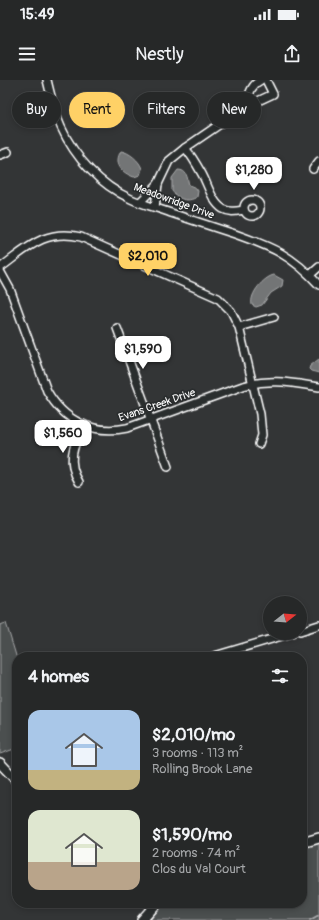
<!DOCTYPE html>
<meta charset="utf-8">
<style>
body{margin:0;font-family:Pangolin,sans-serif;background:#323434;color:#f1f3f6;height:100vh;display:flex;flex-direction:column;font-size:15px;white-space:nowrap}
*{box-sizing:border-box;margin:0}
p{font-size:13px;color:#a4a6a8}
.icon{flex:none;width:22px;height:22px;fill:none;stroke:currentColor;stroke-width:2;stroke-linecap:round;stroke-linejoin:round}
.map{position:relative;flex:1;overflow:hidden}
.drawer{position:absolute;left:12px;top:572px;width:295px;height:256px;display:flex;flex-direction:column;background:#262828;border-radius:16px;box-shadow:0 2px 6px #0003,0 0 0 1px #424445}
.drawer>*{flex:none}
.guide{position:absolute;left:12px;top:12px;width:295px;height:36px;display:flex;gap:8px}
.needle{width:26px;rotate:73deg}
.controls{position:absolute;left:263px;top:516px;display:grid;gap:8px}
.controls a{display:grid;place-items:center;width:44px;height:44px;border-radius:50%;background:#262828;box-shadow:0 2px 6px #0003,0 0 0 1px #424445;font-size:20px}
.price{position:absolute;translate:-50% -34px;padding:0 9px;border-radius:8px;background:#fff;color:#222;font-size:13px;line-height:26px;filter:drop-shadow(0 1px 2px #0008)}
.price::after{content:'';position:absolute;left:50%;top:24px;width:12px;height:9px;margin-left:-6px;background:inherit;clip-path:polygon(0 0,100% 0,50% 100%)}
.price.on{background:#ffd166;color:#111}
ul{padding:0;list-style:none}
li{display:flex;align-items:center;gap:12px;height:100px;padding:0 16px}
li span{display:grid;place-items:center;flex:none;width:112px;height:80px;border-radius:12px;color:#555}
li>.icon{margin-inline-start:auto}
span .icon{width:48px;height:48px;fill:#fffc;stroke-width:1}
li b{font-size:17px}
h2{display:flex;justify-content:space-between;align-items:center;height:48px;padding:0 16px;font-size:17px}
.pill{padding:0 14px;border-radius:18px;background:#262828;box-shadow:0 2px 6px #0003,0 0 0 1px #424445;font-size:14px;line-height:36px}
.pill.on{background:#ffd166;color:#111}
.status{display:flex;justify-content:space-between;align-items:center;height:28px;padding:0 20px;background:#262828;direction:ltr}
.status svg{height:11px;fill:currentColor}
header{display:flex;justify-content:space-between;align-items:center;height:52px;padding:0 16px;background:#262828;font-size:18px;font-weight:600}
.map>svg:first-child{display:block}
.green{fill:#4c4f50;stroke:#a6a7a8}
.water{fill:#737576;stroke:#abacad}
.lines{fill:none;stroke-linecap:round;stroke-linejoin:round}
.stream{stroke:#abacad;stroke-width:2}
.minor-casing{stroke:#fff;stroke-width:10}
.tertiary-casing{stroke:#fff;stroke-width:12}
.minor{stroke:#2a2d2e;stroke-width:7}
.tertiary{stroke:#2a2d2e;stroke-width:9}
.labels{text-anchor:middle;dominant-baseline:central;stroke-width:3.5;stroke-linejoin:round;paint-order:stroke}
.street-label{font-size:11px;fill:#fff;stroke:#2a2d2e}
</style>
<div class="status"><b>15:49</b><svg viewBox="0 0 49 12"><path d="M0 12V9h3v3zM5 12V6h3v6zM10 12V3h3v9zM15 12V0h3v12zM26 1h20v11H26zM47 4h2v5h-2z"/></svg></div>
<header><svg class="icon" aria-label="menu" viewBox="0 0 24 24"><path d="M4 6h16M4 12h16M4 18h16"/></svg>Nestly<svg class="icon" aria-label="share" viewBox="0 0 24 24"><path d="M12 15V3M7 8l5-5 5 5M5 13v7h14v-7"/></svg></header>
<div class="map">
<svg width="319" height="840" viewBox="0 0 319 840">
<rect width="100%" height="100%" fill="#333536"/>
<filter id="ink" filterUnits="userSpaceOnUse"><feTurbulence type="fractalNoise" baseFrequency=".025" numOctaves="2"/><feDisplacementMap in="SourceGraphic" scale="8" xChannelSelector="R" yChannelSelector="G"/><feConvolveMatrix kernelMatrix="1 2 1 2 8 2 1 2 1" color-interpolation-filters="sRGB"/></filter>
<g filter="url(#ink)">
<!-- green -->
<g class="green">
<polygon points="6,543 17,579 17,668 0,674 0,545"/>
<polygon points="319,759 319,840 150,840 164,823 302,823 302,764"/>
</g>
<!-- water -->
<g class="water">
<path d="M121,71C129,72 140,81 142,89L140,95L134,97C122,93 113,84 121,71Z"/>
<path d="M178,90C187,90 187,97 189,105L196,108L198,111L197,117C187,123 178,119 172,111V98Z"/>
<path d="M274,195L283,200L282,206L271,213L262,225L256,227L252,225C249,214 264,197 274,195Z"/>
<polygon points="319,279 319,293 311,291 309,289 310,286"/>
</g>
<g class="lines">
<!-- stream -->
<polyline class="stream" points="310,840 319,835"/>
<!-- minor casing -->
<g class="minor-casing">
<g id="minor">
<path d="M47,0C51,16 54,32 61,47C75,78 100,105 131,119C144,125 158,128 171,133C192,140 213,147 235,154C272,167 292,175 319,205"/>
<path d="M245,27C249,16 250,5 261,0"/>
<path d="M185,68C192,76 197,85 202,94C208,105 212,122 223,129C230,133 237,131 244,130"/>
<polyline points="0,75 8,72"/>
<polyline points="313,89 319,81"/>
<circle cx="252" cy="128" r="8"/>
<polyline points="140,122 158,104"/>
<polyline points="155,127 158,104 169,81 185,68 245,27 273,14 266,0"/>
<path d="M0,188C26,169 45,148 81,157L218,218L231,231L239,247L260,334L262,355L259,364"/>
<path d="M0,191L10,209L47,311C64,341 93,355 127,348L243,306C270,298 292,303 319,307"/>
<polyline points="310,195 319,187"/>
<polyline points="239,247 274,237"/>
<polyline points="117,248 168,387"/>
<path d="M79,402C66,381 74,365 83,344"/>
<polyline points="300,551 319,545"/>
<polyline points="211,577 292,553"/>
</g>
</g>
<!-- tertiary casing -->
<g class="tertiary-casing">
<g id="tertiary">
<polyline points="0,683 17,701"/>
<polyline points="302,763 319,758"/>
<polyline points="142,840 157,823"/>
</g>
</g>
<!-- minor -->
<use href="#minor" class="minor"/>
<!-- tertiary -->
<use href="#tertiary" class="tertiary"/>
</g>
</g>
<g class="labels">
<!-- street labels -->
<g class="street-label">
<text transform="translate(174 121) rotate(20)">Meadowridge Drive</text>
<text transform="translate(157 325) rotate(-19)">Evans Creek Drive</text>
</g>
</g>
</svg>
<div class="controls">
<a><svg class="needle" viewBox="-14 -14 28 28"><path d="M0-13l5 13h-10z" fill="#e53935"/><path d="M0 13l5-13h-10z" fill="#a4a6a8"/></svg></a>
</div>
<b class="price" style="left:254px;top:111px">$1,280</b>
<b class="price on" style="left:148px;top:197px">$2,010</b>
<b class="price" style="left:143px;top:290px">$1,590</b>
<b class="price" style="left:63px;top:374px">$1,560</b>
<div class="guide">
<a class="pill">Buy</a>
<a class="pill on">Rent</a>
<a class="pill">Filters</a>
<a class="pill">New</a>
</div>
<section class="drawer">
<h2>4 homes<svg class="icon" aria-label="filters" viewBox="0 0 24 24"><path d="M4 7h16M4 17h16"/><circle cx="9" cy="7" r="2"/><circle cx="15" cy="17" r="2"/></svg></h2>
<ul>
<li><span style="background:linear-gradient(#a9c7e8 75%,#c2b280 0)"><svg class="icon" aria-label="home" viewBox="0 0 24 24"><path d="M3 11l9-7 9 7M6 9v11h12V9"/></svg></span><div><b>$2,010/mo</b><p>3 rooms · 113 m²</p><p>Rolling Brook Lane</p></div></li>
<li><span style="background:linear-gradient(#dfe7d0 65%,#b9a48a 0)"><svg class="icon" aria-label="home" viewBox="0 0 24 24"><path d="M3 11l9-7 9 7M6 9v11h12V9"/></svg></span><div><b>$1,590/mo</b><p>2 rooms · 74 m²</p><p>Clos du Val Court</p></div></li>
</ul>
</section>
</div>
